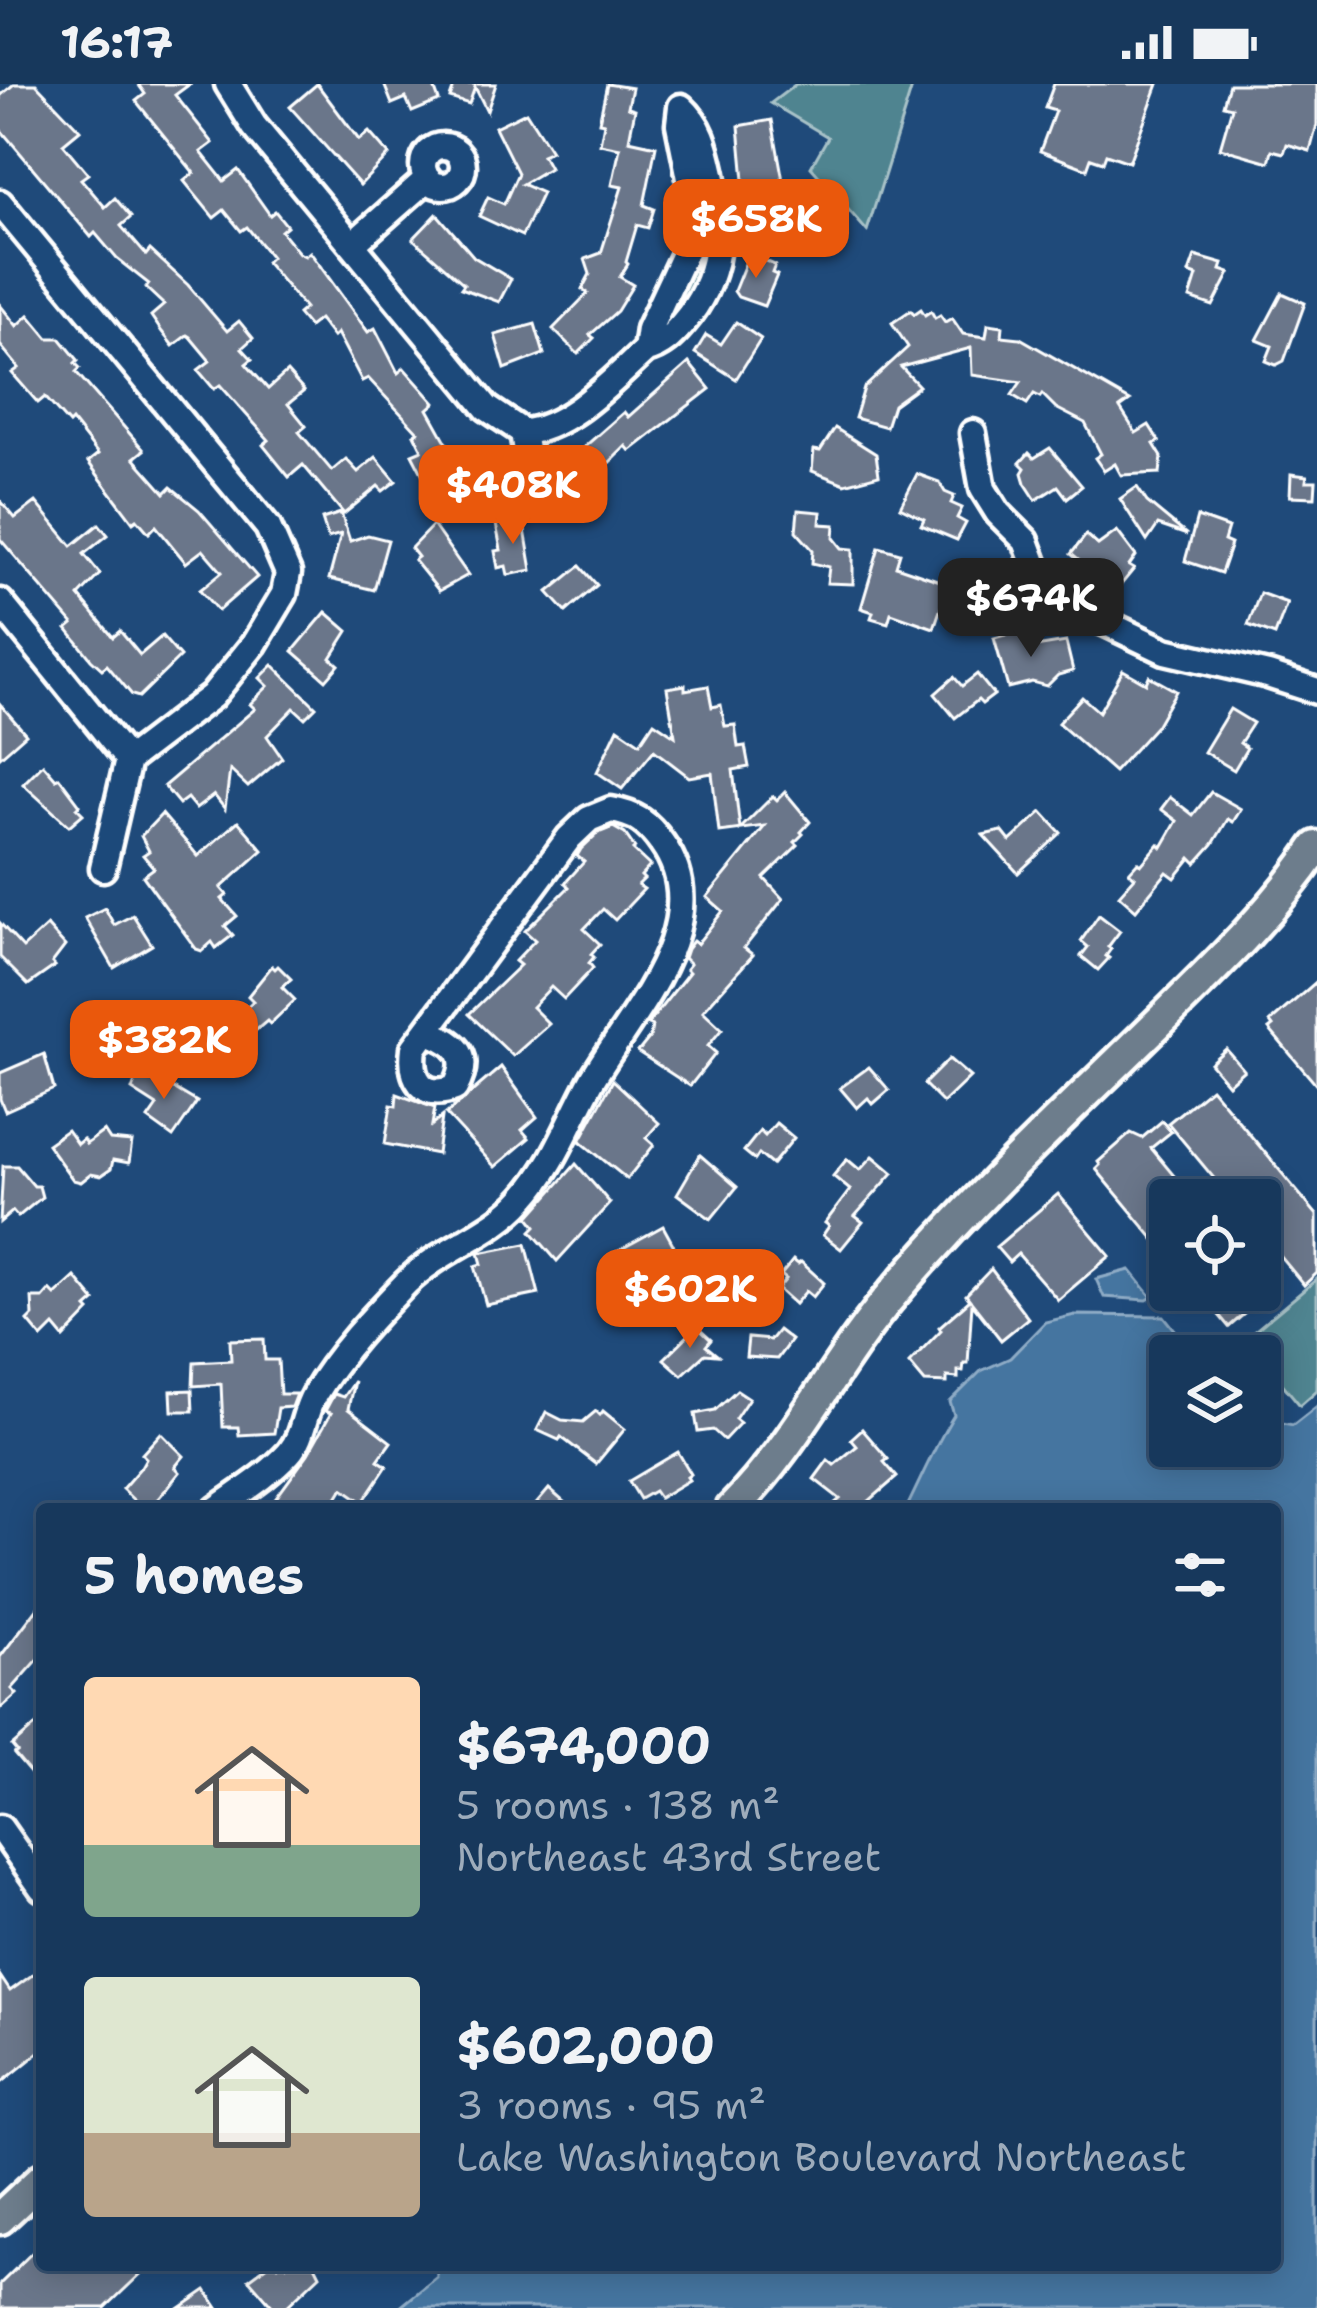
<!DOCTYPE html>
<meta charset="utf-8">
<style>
body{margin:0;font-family:"Shantell Sans",sans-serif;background:#244365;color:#f1f3f6;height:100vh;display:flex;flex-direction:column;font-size:45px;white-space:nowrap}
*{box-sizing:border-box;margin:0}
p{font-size:39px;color:#9eacbb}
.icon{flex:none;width:66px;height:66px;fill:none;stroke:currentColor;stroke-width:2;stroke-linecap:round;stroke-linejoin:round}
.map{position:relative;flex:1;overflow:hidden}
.sheet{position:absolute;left:36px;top:1419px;width:1245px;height:768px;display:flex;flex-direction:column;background:#17385c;border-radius:12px;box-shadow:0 6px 30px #0003,0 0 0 3px #365272}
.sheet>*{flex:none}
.tools{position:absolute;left:1149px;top:1095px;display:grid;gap:24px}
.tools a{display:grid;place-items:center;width:132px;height:132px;border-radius:12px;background:#17385c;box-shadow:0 6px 30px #0003,0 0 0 3px #365272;font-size:60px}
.price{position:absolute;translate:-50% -102px;padding:0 27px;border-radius:24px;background:#ea580c;color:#fff;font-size:39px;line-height:78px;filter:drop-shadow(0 3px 6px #0008)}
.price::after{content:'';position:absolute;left:50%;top:72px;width:36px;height:27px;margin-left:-18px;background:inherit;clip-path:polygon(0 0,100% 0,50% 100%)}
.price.active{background:#222;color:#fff}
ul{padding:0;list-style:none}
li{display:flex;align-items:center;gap:36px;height:300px;padding:0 48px}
li span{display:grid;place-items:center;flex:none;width:336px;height:240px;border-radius:12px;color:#555}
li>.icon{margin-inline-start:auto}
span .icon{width:144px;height:144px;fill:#fffc;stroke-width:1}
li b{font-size:51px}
h2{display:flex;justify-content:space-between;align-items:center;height:144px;padding:0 48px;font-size:51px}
.status{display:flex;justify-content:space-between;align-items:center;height:84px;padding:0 60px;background:#17385c;direction:ltr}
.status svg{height:33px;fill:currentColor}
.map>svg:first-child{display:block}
.green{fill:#508490;stroke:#a8c2c8;stroke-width:3}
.water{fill:#4474a0;stroke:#8facc6;stroke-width:3}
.building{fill:#6b768a;stroke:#fff;stroke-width:3}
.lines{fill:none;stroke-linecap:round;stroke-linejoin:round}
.minor-casing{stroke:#fff;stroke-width:33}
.major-casing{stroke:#fff;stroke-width:39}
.minor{stroke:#1f4a7a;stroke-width:24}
.major{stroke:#6d7d8c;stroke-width:30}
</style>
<div class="status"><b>16:17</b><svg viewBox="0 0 49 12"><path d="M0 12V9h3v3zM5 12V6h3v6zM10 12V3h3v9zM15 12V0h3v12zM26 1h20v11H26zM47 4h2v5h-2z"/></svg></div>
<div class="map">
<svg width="1317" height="2224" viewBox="0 0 1317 2224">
<rect width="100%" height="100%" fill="#1f4a7a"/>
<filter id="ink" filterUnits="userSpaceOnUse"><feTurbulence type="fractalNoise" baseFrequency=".00833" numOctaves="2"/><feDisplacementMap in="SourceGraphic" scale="24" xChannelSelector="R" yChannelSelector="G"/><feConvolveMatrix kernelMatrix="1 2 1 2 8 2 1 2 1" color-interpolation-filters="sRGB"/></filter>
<g filter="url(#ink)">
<!-- green -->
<g class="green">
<polygon points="796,0 913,0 867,147 811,83 828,53 771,19"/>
<polygon points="689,45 713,151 690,218 656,251 672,226 691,177"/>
<polygon points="1317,1195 1317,1306 1300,1321 1245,1255"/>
</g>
<!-- water -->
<g class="water">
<polygon points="1130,1186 1152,1213 1147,1216 1104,1213 1096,1195"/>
<path d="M1075,1231L1164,1232L1196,1272H1170V1362H1260V1335L1293,1341L1317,1322V2224H399L437,2193L436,2181H1275V1425H906C922,1393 935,1361 954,1331L950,1318L981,1287L1010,1274L1045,1238Z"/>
</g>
<!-- building -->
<g class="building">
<polygon points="14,0 36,0 80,46 63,60 88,90 81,95 105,123 115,114 131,133 121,142 146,171 150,166 188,201 227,247 239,237 253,254 242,264 252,275 246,280 268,305 287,288 304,307 288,320 306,342 299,348 332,387 346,375 358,388 376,373 396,397 383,407 378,402 344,430 303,381 289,393 263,361 269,356 220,301 214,305 198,286 210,277 190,253 187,251 173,262 162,248 151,232 164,221 146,204 149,200 117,175 95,149 91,153 0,45 0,12"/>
<polygon points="138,0 190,0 175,11 213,59 201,68 224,97 238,86 270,131 275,127 287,142 281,147 299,169 305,172 310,168 368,248 375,244 398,289 404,284 435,319 428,325 458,379 424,393 412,370 422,366 414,350 418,348 368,294 362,297 337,249 333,253 319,235 309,243 298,230 305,224 266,178 271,173 247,143 241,147 224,126 214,134 184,97 194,89 136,17 145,10"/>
<polygon points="317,0 359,56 369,48 389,71 360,101 290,23"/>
<polygon points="384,0 440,0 434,3 439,17 412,28 406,14 392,20"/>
<polygon points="455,0 496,0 487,27 475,3 469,20 450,14"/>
<polygon points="607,0 632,4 628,23 635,25 629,56 656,62 644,121 654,125 648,144 637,141 626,178 628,180 620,193 633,201 617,227 590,251 594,254 578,270 553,245 588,209 582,205 590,190 585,175 601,169 622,103 612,101 620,64 600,60 604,39 599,38"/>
<polygon points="1054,0 1158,0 1129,78 1106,70 1103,78 1091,74 1087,85 1040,67 1055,27 1045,24"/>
<polygon points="1229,0 1317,0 1317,41 1310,67 1287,60 1284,69 1272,66 1269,78 1220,64 1232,23 1223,21"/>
<polygon points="526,28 551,67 542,71 549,84 522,100 542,109 522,152 479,132 488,113 504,120 518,89 495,43"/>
<polygon points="772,36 784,102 814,102 814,125 780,124 779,151 749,151 739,42"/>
<polygon points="437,130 474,173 511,195 499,218 461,204 464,200 413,155"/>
<polygon points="749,170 775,181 772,189 777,191 764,222 738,213 734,207"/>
<polygon points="1195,172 1223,180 1221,186 1230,189 1213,222 1190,214 1197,192 1189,189"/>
<polygon points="1282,209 1305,219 1284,277 1276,281 1266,277 1272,262 1257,256"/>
<polygon points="0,221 17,242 29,231 48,254 60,254 78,276 75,279 80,284 76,288 144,366 134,374 165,409 171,403 199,426 257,493 218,527 200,506 222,488 203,466 186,479 156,442 149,449 137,435 133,438 88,378 98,370 72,337 69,340 45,313 38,319 12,289 19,284 0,261"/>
<polygon points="921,225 925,231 931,227 935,234 940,231 945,238 952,234 963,250 986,253 988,240 1003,242 1002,252 1020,254 1130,317 1120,324 1136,349 1149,341 1159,357 1154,360 1162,373 1160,389 1121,391 1115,380 1104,387 1095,374 1101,370 1085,339 1056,324 1042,310 1040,313 1034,310 1027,320 1012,311 1021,298 972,291 971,264 901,283 919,302 893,321 886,343 855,334 864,304 908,263 892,239 911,226 914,230"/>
<polygon points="736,238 761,255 736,295 695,269 706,251 721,260"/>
<polygon points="535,240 544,270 505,285 495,251"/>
<polygon points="689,279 710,305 630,367 626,362 596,392 601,397 591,407 583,401 565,383 574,372 624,328 628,333"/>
<polygon points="835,344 876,370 879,391 845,400 812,387 814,366 820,367"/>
<polygon points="1050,364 1082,402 1067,414 1058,402 1036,416 1025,399 1022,389 1025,384 1020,379 1029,369 1034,374"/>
<polygon points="464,380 491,395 482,411 487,414 477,432 444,416"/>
<polygon points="917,390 939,398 945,408 954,412 951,419 962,424 957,434 966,439 957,456 921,441 924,435 900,423"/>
<polygon points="1291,390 1307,392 1306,397 1316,397 1315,413 1290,412"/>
<polygon points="1137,403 1147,418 1187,451 1158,441 1147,457 1120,415"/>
<polygon points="0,416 15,434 36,418 72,462 99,440 108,451 84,470 100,490 79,512 113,553 120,547 140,571 162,552 180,573 139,613 132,611 107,581 102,585 91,575 67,545 73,540 0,455"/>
<polygon points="798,426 821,428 820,440 835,441 834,454 842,464 853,465 853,500 827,499 829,483 812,479 813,466 796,447"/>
<polygon points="341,429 350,457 368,451 388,456 374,506 329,495 341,450 328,454 322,435"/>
<polygon points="1197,433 1228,444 1224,457 1231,460 1221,489 1185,477"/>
<polygon points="523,434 532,486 508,491 506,482 498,484 495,467 501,466 496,440"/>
<polygon points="433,441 468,491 439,507 414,476 418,473 411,464"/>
<polygon points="1117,447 1136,472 1129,482 1134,485 1116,507 1071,470 1086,451 1098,461"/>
<polygon points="879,463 900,469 896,482 949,500 934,544 891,529 888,539 871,534 873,528 861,524"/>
<polygon points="580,482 597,501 566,528 548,508"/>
<polygon points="1260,509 1287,519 1275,551 1248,541"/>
<polygon points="326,528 348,547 331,574 339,581 326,596 293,567"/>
<polygon points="1024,546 1029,564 1066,558 1073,587 1058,591 1047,602 1032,598 1008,604 994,554"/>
<polygon points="273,581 316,623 305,634 294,624 267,652 282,674 248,703 230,686 225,725 214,711 196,725 187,714 179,720 164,702 255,625 250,620 268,602 260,594"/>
<polygon points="1123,586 1146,599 1149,592 1176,607 1156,642 1114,688 1058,639 1082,613 1099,628"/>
<polygon points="977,590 994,611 982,620 978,616 955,634 935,610 954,593 962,602"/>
<polygon points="685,601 685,606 708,602 712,623 721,621 725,642 735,641 738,663 745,662 749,683 733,686 740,745 773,712 777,716 785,708 810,738 801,748 803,750 795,758 798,761 764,794 783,815 744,864 753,871 703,927 722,945 708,962 716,969 690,1002 638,968 650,953 652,942 648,940 689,888 686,885 690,880 684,874 687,865 693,857 697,860 723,827 707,813 765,742 719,748 712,689 689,693 654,666 622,705 597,688 618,644 640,659 654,638 675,652 667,604"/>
<polygon points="0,620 26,650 0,673"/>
<polygon points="1230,625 1253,639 1240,659 1247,664 1234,686 1204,668"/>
<polygon points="43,680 56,695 59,693 80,721 77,724 83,730 69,742 23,700"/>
<polygon points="1211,708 1241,725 1233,738 1228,735 1213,760 1196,779 1191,774 1175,794 1167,788 1136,826 1119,811 1135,793 1129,788 1138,778 1141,781 1159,760 1162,763 1177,737 1161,725 1170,713 1193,731"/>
<polygon points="1042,728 1061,749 1018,789 983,751 1002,747 1010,757"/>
<polygon points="162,730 198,772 238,737 263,766 221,804 227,811 222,815 237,832 225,842 233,851 216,864 212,858 202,867 196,865 143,792 154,784 143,771 149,767 141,752"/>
<polygon points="613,743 625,750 635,764 633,766 650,782 641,792 644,795 638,801 644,805 615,836 603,825 584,845 600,860 591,870 594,873 589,879 593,884 564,915 551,903 532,923 549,940 513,972 469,930 520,881 515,877 535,856 525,847 569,803 565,799 584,778 577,772 581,765 598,749"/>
<polygon points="105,824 114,841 133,831 152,861 114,884 85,834"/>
<polygon points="1099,831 1120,847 1108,863 1111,865 1106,872 1109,874 1098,886 1081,872 1088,863 1081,857"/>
<polygon points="0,839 23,864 47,842 65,862 52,879 55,882 28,901 0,873"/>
<polygon points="272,882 275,885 278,882 291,895 282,903 295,916 270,940 267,937 248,953 232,937 253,917 248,912"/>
<polygon points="1317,897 1317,1002 1269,945 1273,942 1270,938"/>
<polygon points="1226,965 1244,986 1228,1000 1210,979"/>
<polygon points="44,970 54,1005 5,1027 0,1015 0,989"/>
<polygon points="949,975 970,993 943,1019 924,1000"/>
<polygon points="501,983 537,1033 522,1046 529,1054 495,1083 446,1030"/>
<polygon points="869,983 889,1006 873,1020 868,1014 857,1024 840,1004"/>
<polygon points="140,984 197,1018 173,1053 148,1035 157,1022 132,1006"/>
<polygon points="613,996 659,1039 646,1054 654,1061 627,1095 580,1057"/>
<polygon points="1211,1004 1317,1131 1317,1189 1304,1201 1266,1155 1269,1152 1260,1141 1260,1116 1232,1116 1168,1039"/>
<polygon points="397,1010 435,1024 432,1041 442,1033 437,1070 385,1060 391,1021 396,1022"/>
<polygon points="1162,1037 1171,1048 1151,1064 1194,1116 1170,1116 1170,1150 1158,1160 1096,1085 1100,1081 1098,1078 1131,1049 1142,1054"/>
<polygon points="776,1039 794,1054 772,1081 759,1070 755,1076 744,1067 760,1047 765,1052"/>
<polygon points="67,1046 77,1060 83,1055 86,1060 104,1047 110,1056 132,1058 129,1079 113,1076 111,1085 101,1092 91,1090 81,1098 73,1096 47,1060"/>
<polygon points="700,1071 737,1103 711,1135 677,1110"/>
<polygon points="873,1072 893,1089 855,1132 863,1138 841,1165 823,1151 829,1142 825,1139 850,1106 833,1092 847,1075 860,1086"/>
<polygon points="576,1080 610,1119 557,1177 531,1147 536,1142 529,1133"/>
<polygon points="3,1082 17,1082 34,1102 39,1102 42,1113 18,1133 13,1127 0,1138"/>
<polygon points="1058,1110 1110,1172 1058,1216 1018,1170 1009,1178 996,1163"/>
<polygon points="663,1142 681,1175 651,1192 648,1187 633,1196 616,1168"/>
<polygon points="526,1160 539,1210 486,1221 475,1182 482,1180 479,1169"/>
<polygon points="793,1176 798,1180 801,1178 824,1199 813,1213 806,1207 795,1220 778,1205 786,1195 781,1191"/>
<polygon points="991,1185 1028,1234 1001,1256 972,1219 968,1279 964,1279 963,1287 958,1287 958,1294 947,1293 947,1299 925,1298 909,1279 941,1246 939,1243 970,1216 966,1211"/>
<polygon points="75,1193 95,1217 87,1224 90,1227 64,1254 54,1242 42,1254 28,1237 33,1232 32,1214 43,1214 50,1206 55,1211"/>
<polygon points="1198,1206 1272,1206 1229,1243"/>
<polygon points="697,1243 711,1256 706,1262 717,1271 705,1270 682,1291 664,1275"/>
<polygon points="778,1246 791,1256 777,1275 746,1273 748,1254 770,1256"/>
<polygon points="264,1255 265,1276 278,1276 280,1310 296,1310 291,1323 278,1324 274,1349 239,1351 238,1343 223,1343 221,1300 193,1302 194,1278 231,1276 230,1256"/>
<polygon points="354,1297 348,1325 391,1358 378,1376 387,1382 363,1418 343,1404 330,1425 268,1425 308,1370 331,1329 325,1327 334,1310 343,1313"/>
<polygon points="192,1306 193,1327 172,1327 171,1307"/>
<polygon points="737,1306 749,1314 735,1335 740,1339 724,1356 713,1346 698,1348 695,1330 715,1326"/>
<polygon points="596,1327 600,1331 603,1327 625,1345 596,1380 561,1353 559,1356 537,1346 546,1328 562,1336 583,1338"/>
<polygon points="862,1345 888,1375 884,1378 897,1393 868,1418 873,1425 828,1425 840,1415 814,1395 828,1376 834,1381 857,1362 851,1355"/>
<polygon points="161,1349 184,1372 175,1383 180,1388 168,1403 149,1425 143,1425 122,1405 141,1383 146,1374 142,1370"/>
<polygon points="678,1368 691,1390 687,1393 689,1396 659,1414 654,1407 640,1415 629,1397"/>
<polygon points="549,1405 572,1425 532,1425"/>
<polygon points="42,1518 42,1571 12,1605 17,1610 0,1625 0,1573"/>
<polygon points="42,1636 42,1703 14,1670 17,1668 12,1662"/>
<polygon points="42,1884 42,1966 0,2000 0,1892 10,1907"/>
<polygon points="42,2159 42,2181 150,2181 105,2224 0,2224 0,2200"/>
<polygon points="268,2181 315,2181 320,2191 285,2224 274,2224 249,2195"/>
<polygon points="206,2206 218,2224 180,2224"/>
</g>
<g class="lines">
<!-- minor casing -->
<g class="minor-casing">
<g id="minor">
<polyline points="228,0 254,42 487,324 523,348"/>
<circle cx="443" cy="82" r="20"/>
<polyline points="0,119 268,443 288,489 284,510 254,560 212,612 128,676 103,784"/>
<polyline points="353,160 428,94"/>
<path d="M523,348C569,345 612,296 646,266L649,245L685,168L693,109L679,40L681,23C702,42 706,63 712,90C724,145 721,195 683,239C672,252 662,262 646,266"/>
<polyline points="523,348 534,416"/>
<polyline points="973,349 983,405 998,429 1026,457 1043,503 1058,516 1165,567 1268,591 1317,607"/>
<polyline points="0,518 128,676"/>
<path d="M217,1425C241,1408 269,1391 289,1369C304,1352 303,1330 314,1311C337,1271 374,1232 406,1199C441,1164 492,1151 524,1114C555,1080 570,1036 592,996C630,930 719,838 662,759C648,739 636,730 611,726L589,735L569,754L414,964C410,995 422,1016 455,1004C472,973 459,959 428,948"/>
<polyline points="0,1744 42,1804"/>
</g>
</g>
<!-- major casing -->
<g class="major-casing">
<g id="major">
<path d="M732,1425C800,1356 835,1276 896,1206C974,1114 1065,1030 1152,945C1211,887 1270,832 1317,763"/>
<polyline points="0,2134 42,2095"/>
</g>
</g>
<!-- minor -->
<use href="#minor" class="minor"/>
<!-- major -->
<use href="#major" class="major"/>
</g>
</g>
</svg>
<div class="tools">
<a><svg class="icon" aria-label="locate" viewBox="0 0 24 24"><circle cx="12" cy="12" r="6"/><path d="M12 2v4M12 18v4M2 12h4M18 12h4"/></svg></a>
<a><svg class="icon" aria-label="layers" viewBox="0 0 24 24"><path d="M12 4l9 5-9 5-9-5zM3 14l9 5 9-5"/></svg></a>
</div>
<b class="price" style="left:756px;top:197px">$658K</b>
<b class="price" style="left:513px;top:463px">$408K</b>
<b class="price active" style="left:1031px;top:576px">$674K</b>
<b class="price" style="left:164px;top:1018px">$382K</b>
<b class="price" style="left:690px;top:1267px">$602K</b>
<section class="sheet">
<h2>5 homes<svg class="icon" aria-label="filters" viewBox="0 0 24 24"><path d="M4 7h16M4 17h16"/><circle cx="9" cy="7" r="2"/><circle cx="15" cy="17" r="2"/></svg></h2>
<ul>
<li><span style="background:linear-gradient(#ffd9b3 70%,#7fa58c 0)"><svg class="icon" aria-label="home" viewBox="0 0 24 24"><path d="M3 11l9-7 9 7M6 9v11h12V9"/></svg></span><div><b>$674,000</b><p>5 rooms · 138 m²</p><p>Northeast 43rd Street</p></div></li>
<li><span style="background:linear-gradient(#dfe7d0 65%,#b9a48a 0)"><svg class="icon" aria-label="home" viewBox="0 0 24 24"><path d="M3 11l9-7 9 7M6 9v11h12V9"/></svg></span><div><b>$602,000</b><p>3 rooms · 95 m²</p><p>Lake Washington Boulevard Northeast</p></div></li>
</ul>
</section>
</div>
